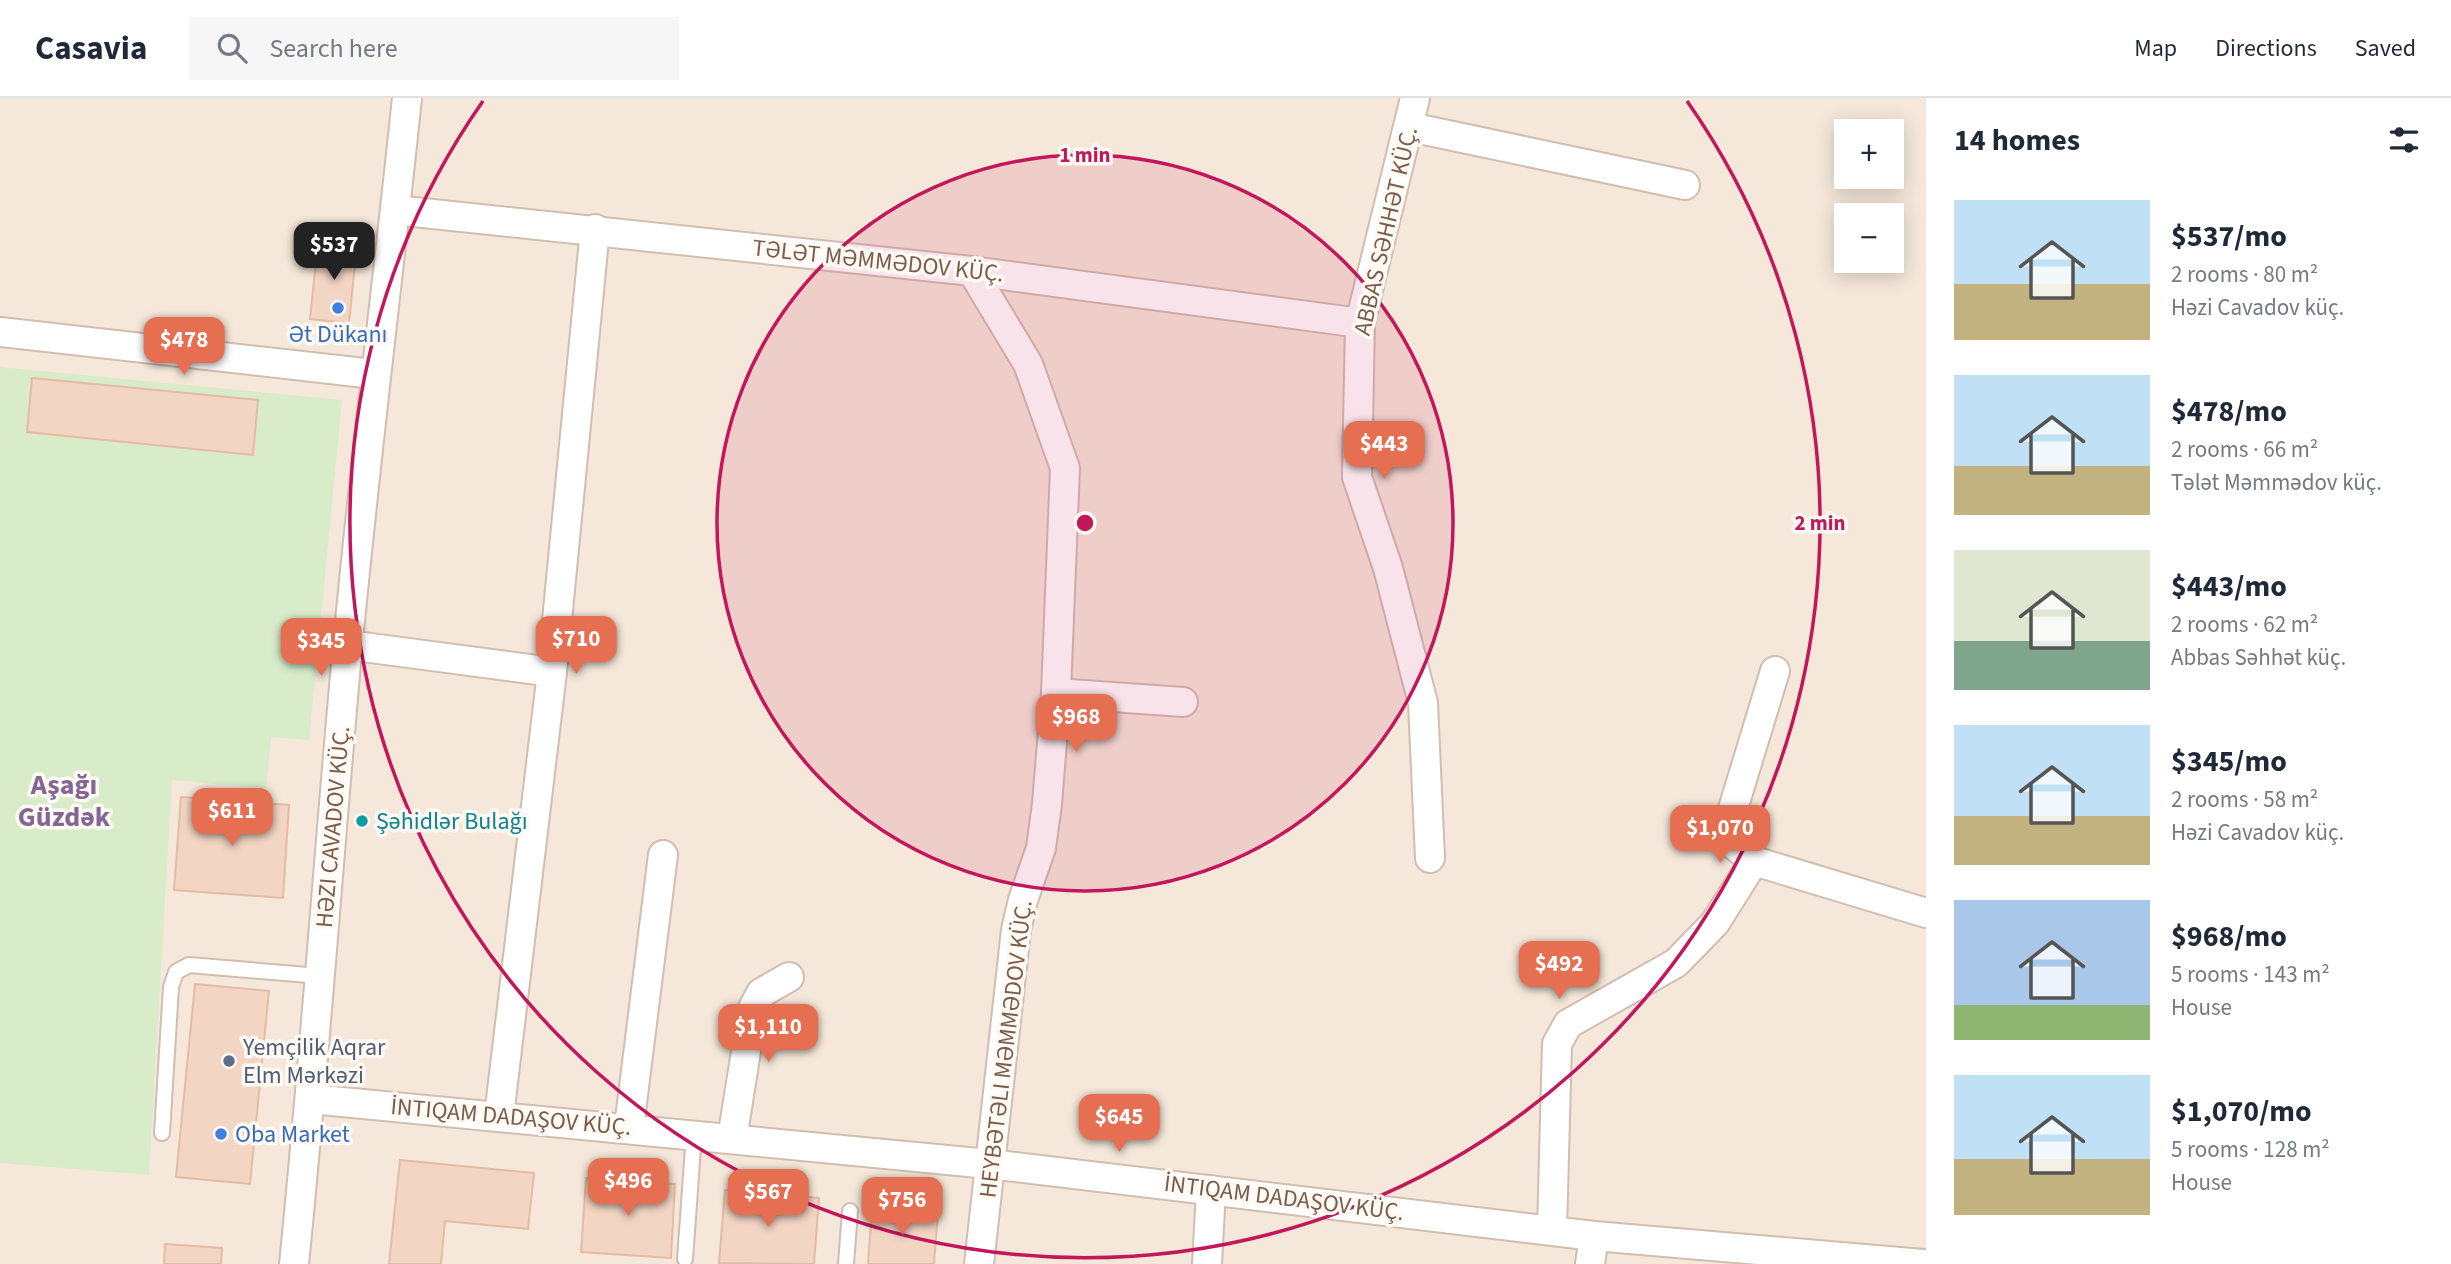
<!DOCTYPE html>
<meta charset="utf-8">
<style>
body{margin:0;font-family:"Source Sans 3",sans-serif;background:#f6f6f7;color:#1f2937;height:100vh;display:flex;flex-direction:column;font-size:26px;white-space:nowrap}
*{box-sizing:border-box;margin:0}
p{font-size:23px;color:#747a83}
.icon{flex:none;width:38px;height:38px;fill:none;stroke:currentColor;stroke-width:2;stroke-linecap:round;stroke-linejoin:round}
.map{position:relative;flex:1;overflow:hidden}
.side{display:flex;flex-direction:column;background:#fff;width:525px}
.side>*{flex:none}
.tools{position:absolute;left:1834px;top:21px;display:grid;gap:14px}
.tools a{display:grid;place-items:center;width:70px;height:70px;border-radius:0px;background:#fff;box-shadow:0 4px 18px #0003;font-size:35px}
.price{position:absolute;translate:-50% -60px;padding:0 16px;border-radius:14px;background:#e76f51;color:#fff;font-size:23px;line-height:46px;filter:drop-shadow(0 2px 4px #0008)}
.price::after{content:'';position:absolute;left:50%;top:42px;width:21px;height:16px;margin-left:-10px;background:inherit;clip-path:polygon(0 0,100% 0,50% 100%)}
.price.on{background:#222;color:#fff}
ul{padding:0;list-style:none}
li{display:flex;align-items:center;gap:21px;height:175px;padding:0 28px}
li span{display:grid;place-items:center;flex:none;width:196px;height:140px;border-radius:0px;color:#555}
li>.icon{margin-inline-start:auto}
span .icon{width:84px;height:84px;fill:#fffc;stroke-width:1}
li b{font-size:30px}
h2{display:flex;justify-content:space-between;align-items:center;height:84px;padding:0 28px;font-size:30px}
header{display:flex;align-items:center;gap:42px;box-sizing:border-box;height:98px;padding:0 35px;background:#fff;border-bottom:2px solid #e0e1e3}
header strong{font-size:33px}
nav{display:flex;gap:38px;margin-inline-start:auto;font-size:24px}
.search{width:490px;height:63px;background:#f6f6f7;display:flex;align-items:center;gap:18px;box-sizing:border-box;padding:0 24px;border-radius:0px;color:#747a83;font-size:26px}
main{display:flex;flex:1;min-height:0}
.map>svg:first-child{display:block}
.residential{fill:#f5e8da;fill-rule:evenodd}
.green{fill:#d8ecc9}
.building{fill:#f3d5c3;stroke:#e6bba3;stroke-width:2}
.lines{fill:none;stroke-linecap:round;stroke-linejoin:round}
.service-casing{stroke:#d1beb0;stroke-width:18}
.minor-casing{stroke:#d1beb0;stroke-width:32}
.service{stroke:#fff;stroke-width:14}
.minor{stroke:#fff;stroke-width:28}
.ring{fill:none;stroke:#c2185b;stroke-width:3.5}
.shop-dot{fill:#3f7fe0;stroke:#fffaf3;stroke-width:2.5}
.culture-dot{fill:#0f9aa8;stroke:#fffaf3;stroke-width:2.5}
.service-dot{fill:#5c6f8a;stroke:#fffaf3;stroke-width:2.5}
.labels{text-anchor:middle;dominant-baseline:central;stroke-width:7;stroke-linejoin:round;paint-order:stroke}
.street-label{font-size:24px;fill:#7a5c4d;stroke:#fffaf3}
.shop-label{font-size:24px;fill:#366cbe;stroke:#fffaf3}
.culture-label{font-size:24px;fill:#0d838f;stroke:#fffaf3;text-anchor:start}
.service-label{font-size:24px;fill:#4e5e75;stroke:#fffaf3;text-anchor:start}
.quarter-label{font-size:28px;font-weight:bold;fill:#846695;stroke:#fffaf3}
.centre{fill:#c2185b;stroke:#fffaf3;stroke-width:3.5}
.ring-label{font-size:21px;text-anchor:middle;font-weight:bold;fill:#c2185b;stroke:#fffaf3;stroke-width:7;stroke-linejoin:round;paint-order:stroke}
</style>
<header>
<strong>Casavia</strong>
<div class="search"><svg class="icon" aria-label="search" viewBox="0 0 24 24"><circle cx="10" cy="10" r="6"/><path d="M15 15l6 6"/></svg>Search here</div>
<nav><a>Map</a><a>Directions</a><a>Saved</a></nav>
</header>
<main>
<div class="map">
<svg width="1926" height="1166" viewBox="0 0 1926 1166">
<rect width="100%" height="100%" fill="#fdf6ec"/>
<!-- residential -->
<path class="residential" d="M0,0H1926V1166H0ZM1846,33H1892V79H1846ZM1846,117H1892V163H1846Z"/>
<!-- green -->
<polygon class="green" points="0,269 342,302 309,642 271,639 266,690 172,682 149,1077 0,1065"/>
<!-- building -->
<g class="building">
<polygon points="318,143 357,147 349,225 310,221"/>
<polygon points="32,280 258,302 253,357 27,334"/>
<polygon points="181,699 289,707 283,800 174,792"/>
<polygon points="195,886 269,893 250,1086 176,1079"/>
<polygon points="400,1062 534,1075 528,1131 445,1123 441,1166 389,1166"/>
<polygon points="586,1080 675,1086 671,1160 581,1154"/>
<polygon points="725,1092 819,1100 814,1166 719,1165"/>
<polygon points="872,1110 938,1115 934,1166 868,1166"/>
<polygon points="165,1146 222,1150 221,1166 164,1166"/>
</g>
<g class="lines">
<!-- service casing -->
<g class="service-casing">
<g id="service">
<polyline points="162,1035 171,889 176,874 189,867 320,878"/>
<polyline points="685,1161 694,1036"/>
<polyline points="846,1166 850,1113"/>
</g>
</g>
<!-- minor casing -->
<g class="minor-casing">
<g id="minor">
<polyline points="1415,0 1360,225 1357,379 1388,470 1423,605 1430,760"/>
<polyline points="1410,29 1685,87"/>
<polyline points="395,112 972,173 1360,225"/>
<polyline points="972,173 1028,266 1065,370 1056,595 1047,706 1041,750 1023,802 1016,832 979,1166"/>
<polyline points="0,234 374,276"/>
<polyline points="348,547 552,574"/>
<polyline points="1775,573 1729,724 1733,746 1754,763 1926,815"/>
<polyline points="1056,595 1183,604"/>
<polyline points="311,1001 989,1066 1594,1138 1923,1166"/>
<polyline points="499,1018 552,574 595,131"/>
<polyline points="629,1029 663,757"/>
<polyline points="732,1041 753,910 761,895 789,879"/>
<polyline points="1552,1132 1557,946 1568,926 1676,865 1715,825 1754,763"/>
<path d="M294,1166C315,959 329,751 348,544C365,363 388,182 407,0"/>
<polyline points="1207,1166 1211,1092"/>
<polyline points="1590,1166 1594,1138"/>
</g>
</g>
<!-- service -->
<use href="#service" class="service"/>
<!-- minor -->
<use href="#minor" class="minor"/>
</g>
<!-- distance rings -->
<circle cx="1085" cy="425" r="368" fill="#c2185b" fill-opacity=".12"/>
<g class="ring">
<circle cx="1085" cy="425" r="368"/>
<path d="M1687 3A735 735 0 1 1 483 3"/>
</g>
<!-- markers -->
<g class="shop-dot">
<circle cx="338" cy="210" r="7"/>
<circle cx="221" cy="1036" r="7"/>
</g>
<circle class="culture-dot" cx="362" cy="723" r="7"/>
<circle class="service-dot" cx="229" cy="963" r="7"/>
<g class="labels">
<!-- street labels -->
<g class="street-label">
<text transform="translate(1386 133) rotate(-77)">ABBAS SƏHHƏT KÜÇ.</text>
<text transform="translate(878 163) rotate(6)">TƏLƏT MƏMMƏDOV KÜÇ.</text>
<text transform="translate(333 729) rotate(-85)">HƏZI CAVADOV KÜÇ.</text>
<text transform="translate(1006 951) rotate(-83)">HEYBƏTƏLI MƏMMƏDOV KÜÇ.</text>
<text transform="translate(511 1019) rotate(5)">İNTIQAM DADAŞOV KÜÇ.</text>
<text transform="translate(1284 1100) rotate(7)">İNTIQAM DADAŞOV KÜÇ.</text>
</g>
<!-- shop labels -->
<g class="shop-label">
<text x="338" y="236">Ət Dükanı</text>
<text x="235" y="1036" text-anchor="start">Oba Market</text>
</g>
<!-- culture labels -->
<g class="culture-label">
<text x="376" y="723">Şəhidlər Bulağı</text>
</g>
<!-- service labels -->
<g class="service-label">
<text x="243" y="949">Yemçilik Aqrar<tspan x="243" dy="28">Elm Mərkəzi</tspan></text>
</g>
<!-- quarter labels -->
<g class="quarter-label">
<text x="64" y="687">Aşağı<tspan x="64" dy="32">Güzdək</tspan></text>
</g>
</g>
<circle cx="1085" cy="425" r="10" class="centre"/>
<g class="ring-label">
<text x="1085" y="64">1 min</text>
<text x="1820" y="432">2 min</text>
</g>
</svg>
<div class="tools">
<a>+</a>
<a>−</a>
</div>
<b class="price on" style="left:334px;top:184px">$537</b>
<b class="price" style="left:184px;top:279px">$478</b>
<b class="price" style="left:1384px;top:383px">$443</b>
<b class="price" style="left:576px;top:578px">$710</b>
<b class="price" style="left:321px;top:580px">$345</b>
<b class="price" style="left:1076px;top:656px">$968</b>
<b class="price" style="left:232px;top:750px">$611</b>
<b class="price" style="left:1720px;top:767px">$1,070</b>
<b class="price" style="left:1559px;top:903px">$492</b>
<b class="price" style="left:768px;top:966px">$1,110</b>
<b class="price" style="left:1119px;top:1056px">$645</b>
<b class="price" style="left:628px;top:1120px">$496</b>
<b class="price" style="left:768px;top:1131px">$567</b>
<b class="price" style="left:902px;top:1139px">$756</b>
</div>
<section class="side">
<h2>14 homes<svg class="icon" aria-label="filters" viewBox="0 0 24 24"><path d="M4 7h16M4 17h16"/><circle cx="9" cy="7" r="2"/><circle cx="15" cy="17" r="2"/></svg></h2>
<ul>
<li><span style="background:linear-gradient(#bfe0f5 60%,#c2b280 0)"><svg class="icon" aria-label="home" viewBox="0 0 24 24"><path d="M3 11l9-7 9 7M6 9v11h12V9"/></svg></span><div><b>$537/mo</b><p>2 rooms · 80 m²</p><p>Həzi Cavadov küç.</p></div></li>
<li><span style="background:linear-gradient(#bfe0f5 65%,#c2b280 0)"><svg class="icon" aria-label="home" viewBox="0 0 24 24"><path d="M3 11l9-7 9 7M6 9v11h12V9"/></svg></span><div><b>$478/mo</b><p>2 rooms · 66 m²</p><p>Tələt Məmmədov küç.</p></div></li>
<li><span style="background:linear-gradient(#dfe7d0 65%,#7fa58c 0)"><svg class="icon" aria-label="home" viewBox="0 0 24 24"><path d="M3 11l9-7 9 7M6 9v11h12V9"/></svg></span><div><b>$443/mo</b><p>2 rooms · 62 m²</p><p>Abbas Səhhət küç.</p></div></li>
<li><span style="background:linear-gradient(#bfe0f5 65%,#c2b280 0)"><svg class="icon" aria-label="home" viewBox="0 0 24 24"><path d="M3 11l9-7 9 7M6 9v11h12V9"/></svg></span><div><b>$345/mo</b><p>2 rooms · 58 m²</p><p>Həzi Cavadov küç.</p></div></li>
<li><span style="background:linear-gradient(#a9c7e8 75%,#8fb573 0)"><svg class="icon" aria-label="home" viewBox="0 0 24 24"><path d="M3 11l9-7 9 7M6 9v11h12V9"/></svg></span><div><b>$968/mo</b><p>5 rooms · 143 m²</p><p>House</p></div></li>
<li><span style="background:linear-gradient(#bfe0f5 60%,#c2b280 0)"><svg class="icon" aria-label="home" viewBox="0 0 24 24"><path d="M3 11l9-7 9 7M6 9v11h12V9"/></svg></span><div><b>$1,070/mo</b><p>5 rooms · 128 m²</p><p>House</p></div></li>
</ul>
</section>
</main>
